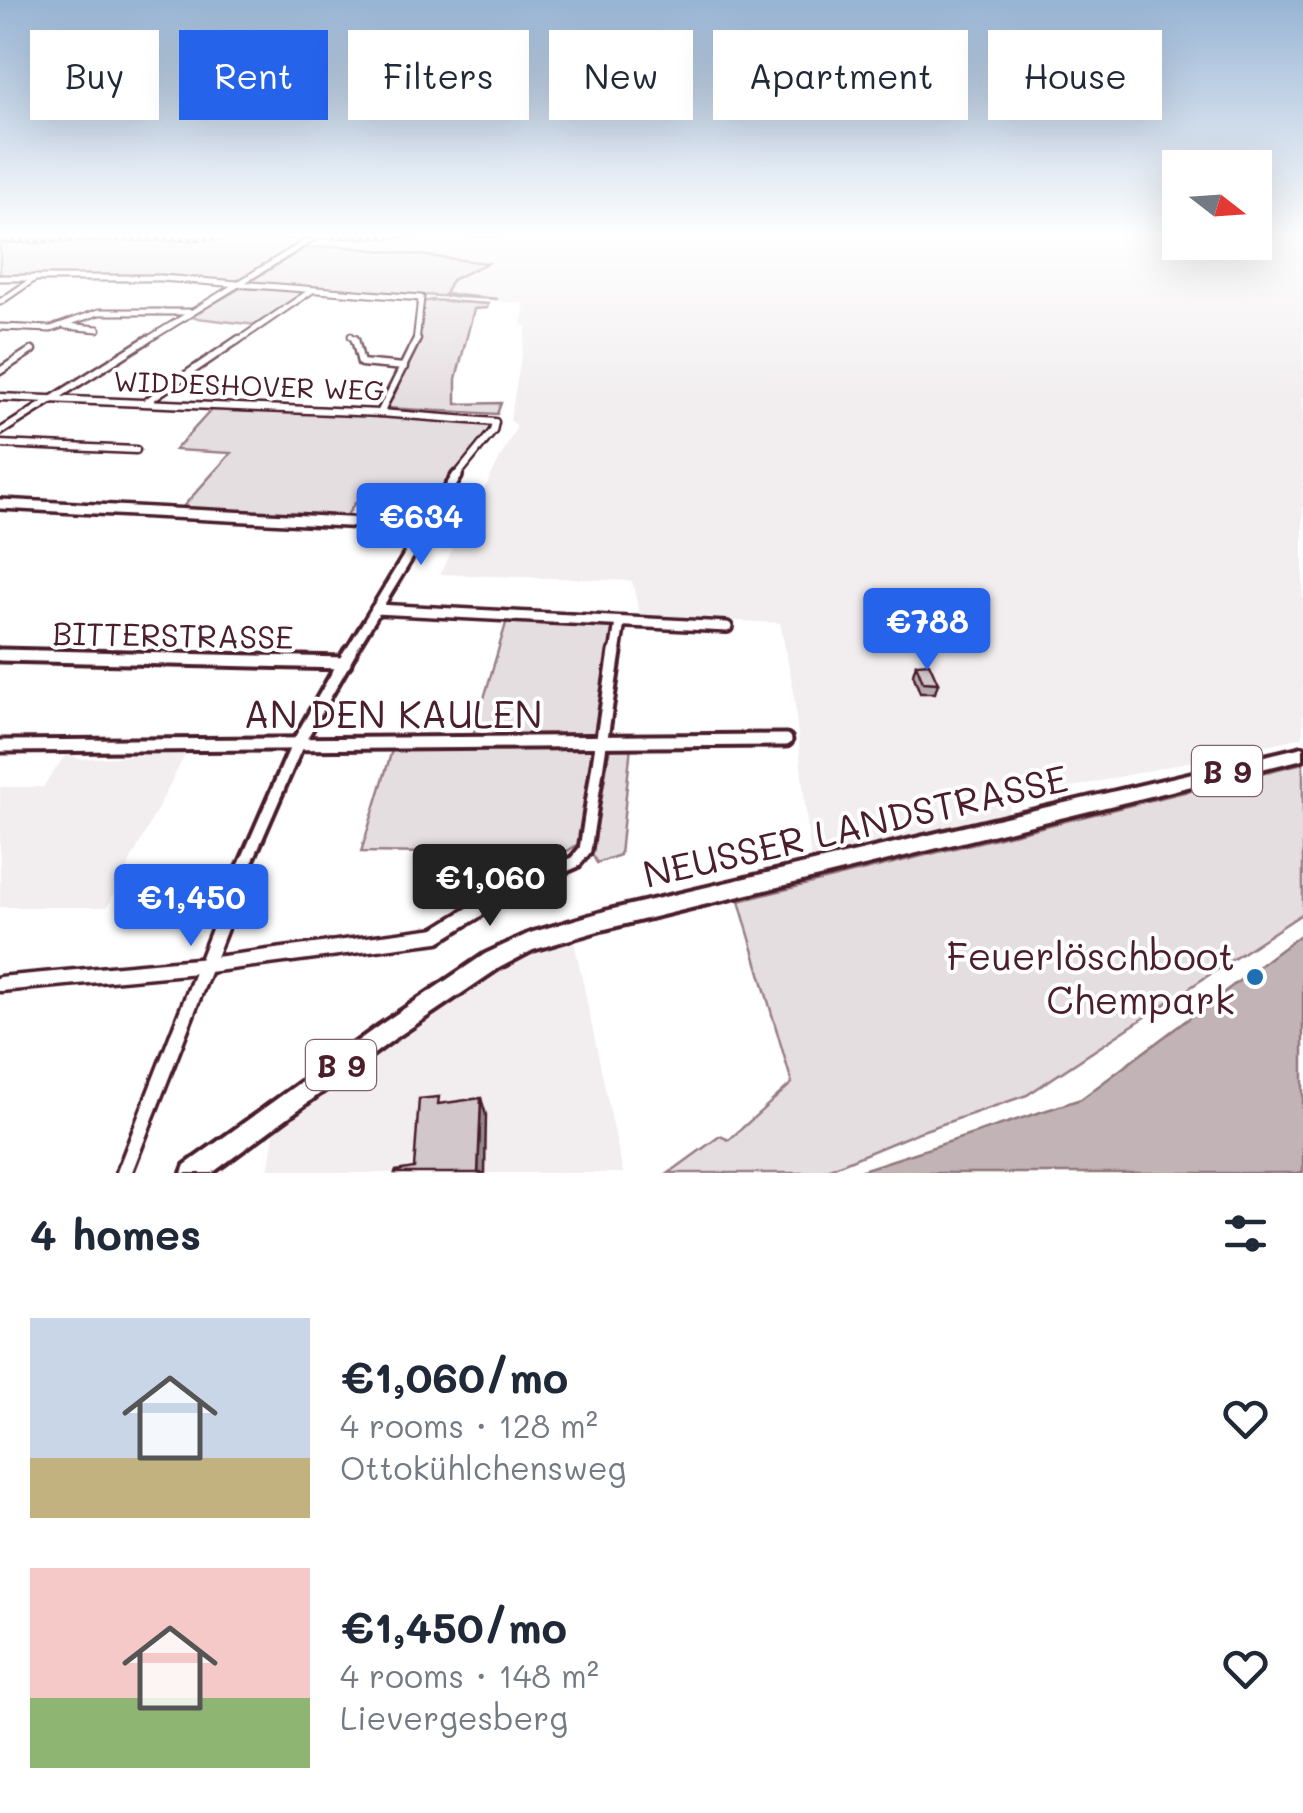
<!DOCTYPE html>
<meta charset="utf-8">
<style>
body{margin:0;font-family:Mali,sans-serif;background:#f6f6f7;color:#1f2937;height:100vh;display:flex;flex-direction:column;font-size:38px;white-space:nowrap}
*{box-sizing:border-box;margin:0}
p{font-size:32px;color:#747a83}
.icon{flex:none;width:55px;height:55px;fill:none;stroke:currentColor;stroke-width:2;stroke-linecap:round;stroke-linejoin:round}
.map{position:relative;height:1173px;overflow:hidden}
.drawer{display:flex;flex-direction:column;background:#fff;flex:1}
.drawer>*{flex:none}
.banner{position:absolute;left:30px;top:30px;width:1245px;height:90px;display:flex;gap:20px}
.needle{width:65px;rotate:107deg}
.buttons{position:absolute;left:1162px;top:150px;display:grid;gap:20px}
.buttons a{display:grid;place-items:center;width:110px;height:110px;border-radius:0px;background:#fff;box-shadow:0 10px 40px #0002;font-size:50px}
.price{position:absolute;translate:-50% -85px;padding:0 22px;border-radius:10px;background:#2563eb;color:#fff;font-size:32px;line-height:65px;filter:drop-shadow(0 2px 5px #0008)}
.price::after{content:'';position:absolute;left:50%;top:60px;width:30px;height:22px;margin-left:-15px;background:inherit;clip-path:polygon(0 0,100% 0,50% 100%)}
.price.on{background:#222;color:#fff}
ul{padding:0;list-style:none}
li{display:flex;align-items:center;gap:30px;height:250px;padding:0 30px}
li span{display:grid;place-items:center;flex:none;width:280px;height:200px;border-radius:0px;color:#555}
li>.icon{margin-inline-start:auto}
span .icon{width:120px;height:120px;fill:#fffc;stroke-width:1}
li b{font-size:42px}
h2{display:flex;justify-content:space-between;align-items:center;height:120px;padding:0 30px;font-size:42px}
.tag{padding:0 35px;border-radius:0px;background:#fff;box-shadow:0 10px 40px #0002;font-size:35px;line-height:90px}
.tag.on{background:#2563eb;color:#fff}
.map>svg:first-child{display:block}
.built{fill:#f2eeef}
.green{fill:#e5dee0;stroke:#987e86;stroke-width:2.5}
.water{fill:#c1b3b6;stroke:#91787e;stroke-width:2.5}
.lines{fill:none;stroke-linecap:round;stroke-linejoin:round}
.minor-far4-casing{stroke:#4a1f2b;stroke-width:9}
.minor-far3-casing{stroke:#4a1f2b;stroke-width:11}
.minor-far2-casing{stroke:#4a1f2b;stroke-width:16}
.minor-far1-casing{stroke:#4a1f2b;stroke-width:19}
.minor-casing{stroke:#4a1f2b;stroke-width:21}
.primary-casing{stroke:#4a1f2b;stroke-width:8}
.minor-far4{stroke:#fff;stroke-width:5}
.minor-far3{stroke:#fff;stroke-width:6}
.minor-far2{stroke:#fff;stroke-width:9}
.minor-far1{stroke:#fff;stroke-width:11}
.minor{stroke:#fff;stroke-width:14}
.primary{fill:#fff;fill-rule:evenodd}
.rail-casing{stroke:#4a1f2b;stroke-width:5}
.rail{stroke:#fff;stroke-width:2.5;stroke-dasharray:4;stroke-linecap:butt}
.wall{fill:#b5abaf;stroke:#4a1f2b;stroke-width:2.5}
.shaded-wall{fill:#938b8e;stroke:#4a1f2b;stroke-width:2.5}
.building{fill:#d2c7cb;stroke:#4a1f2b;stroke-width:2.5}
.poi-dot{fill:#1f6fb2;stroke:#fff;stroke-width:4}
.labels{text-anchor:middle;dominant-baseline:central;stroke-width:8;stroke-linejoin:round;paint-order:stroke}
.far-street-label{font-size:28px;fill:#4a1f2b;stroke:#fff}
.shield{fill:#fff;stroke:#80626b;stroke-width:2.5}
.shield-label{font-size:30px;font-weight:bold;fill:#4a1f2b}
.street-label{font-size:32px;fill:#4a1f2b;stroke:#fff}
.near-street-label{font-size:38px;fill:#4a1f2b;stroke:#fff}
.near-poi-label{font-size:38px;fill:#4a1f2b;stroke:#fff;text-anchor:end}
</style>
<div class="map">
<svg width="1303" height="1173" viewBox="0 0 1303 1173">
<rect width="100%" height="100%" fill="#fff"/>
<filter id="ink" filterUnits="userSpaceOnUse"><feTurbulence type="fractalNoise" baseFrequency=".01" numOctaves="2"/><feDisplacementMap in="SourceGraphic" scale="20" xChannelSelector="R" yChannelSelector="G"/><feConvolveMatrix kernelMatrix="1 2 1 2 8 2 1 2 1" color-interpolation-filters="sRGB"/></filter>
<g filter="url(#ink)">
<!-- built -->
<g class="built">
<polygon points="610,235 1180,235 1180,242 1255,242 1255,235 1303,235 1303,737 1013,800 1006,815 997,818 811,863 793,687 780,623 640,616 632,581 440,574 517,426 510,420 527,326 521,325 525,304 445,294 452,280 484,263 320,246 326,238"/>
<polygon points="68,751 78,759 186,753 107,907 0,907 0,787 43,787"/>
<polygon points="573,936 623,1173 268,1173 275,1126 409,1026 525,955"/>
</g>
<!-- green -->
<g class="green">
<polygon points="310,238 240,282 0,277 0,243"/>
<polygon points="340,246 487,263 452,280 445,294 498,299 264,287 249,282 305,248"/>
<polygon points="241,288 297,291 303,293 256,325 189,317"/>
<polygon points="432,300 488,304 487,308 474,309 456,379 456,404 501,403 497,414 386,408 416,347 423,302"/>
<polygon points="213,408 482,421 489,425 489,432 427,509 355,503 345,518 181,509 231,453 175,450"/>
<polygon points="507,620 615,624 599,732 593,736 473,736"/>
<polygon points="631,745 620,855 597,863 592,854 610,747"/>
<polygon points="589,746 597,754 580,843 513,885 516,854 361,852 393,747"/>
<polygon points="1303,763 1303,913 1027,1095 919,1132 820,1173 669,1173 720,1136 729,1140 792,1083 739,901"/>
</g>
<!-- water -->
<polygon class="water" points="1303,933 1303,1173 853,1173 1081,1099"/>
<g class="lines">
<!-- minor-far4 casing -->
<g class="minor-far4-casing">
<g id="minor-far4">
<polyline points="0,278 161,278 421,298 416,342"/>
<polyline points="0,302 35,278"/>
<polyline points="66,326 98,329"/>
<polyline points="0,327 51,329 99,312 190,312"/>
<polyline points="351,336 356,342"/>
<polyline points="144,342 318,235"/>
<polyline points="236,342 311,291"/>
</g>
</g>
<!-- minor-far3 casing -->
<g class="minor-far3-casing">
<g id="minor-far3">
<polyline points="355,339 361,363 404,367"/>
<polyline points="0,371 32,350"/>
<polyline points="0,397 380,413 495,422 493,431 455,478"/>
<polyline points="146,402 239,339"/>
<polyline points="380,413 417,339"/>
<polyline points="0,432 148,339"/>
<polyline points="0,444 136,450"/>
</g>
</g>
<!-- minor-far2 casing -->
<g class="minor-far2-casing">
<g id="minor-far2">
<polyline points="0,504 423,526"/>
<polyline points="376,609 727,627"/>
<polyline points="349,654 457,476"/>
<polyline points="615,654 620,622"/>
</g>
</g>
<!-- minor-far1 casing -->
<g class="minor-far1-casing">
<g id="minor-far1">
<polyline points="0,655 345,663"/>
<polyline points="0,746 786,740"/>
<polyline points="238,881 298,743 350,652"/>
<polyline points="531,881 575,862 585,850 615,652"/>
</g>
</g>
<!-- minor casing -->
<g class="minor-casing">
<g id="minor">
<polyline points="0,984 208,965 437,935 505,893 537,879"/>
<polyline points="124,1173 239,879"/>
</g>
</g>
<!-- primary casing -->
<g class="primary-casing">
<polygon id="primary" points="1303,747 1303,759 605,929 533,950 499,968 394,1039 212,1173 182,1173 185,1165 380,1025 485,954 530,933 605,911"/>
</g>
<!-- minor-far4 -->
<use href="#minor-far4" class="minor-far4"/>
<!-- minor-far3 -->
<use href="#minor-far3" class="minor-far3"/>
<!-- minor-far2 -->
<use href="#minor-far2" class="minor-far2"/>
<!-- minor-far1 -->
<use href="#minor-far1" class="minor-far1"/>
<!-- minor -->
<use href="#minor" class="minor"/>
<!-- primary -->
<use href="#primary" class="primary"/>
<!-- rail casing -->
<g class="rail-casing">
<polyline id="rail" points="0,241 505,235"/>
</g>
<!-- rail -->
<use href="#rail" class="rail"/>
</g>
<!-- wall -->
<polygon class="wall" points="916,664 938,683 935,693 920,693 913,674"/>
<!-- shaded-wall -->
<polygon class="shaded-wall" points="481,1098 486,1115 485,1173 478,1173"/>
<!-- building -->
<g class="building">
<polygon points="929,663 938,683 923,682 916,664"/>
<polygon points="439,1097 438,1104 481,1098 478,1173 395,1173 396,1171 414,1168 419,1099"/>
</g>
</g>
<!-- sky -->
<linearGradient id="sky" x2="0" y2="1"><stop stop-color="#98b4d4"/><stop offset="0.59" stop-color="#fff"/><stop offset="1" stop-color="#fff" stop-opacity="0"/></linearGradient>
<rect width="1303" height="399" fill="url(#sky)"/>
<!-- markers -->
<circle class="poi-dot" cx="1255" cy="977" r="10"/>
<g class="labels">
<!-- far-street labels -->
<g class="far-street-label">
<text transform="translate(249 385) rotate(2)">WIDDESHOVER WEG</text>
</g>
<!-- shield labels -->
<g class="shield">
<rect x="1192" y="746" width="70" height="50" rx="8"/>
<rect x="306" y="1040" width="70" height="50" rx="8"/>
</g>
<g class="shield-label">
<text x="1227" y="771">B 9</text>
<text x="341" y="1065">B 9</text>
</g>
<!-- street labels -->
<g class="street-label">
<text transform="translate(173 634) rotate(1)">BITTERSTRASSE</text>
</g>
<!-- near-street labels -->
<g class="near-street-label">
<text x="393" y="713">AN DEN KAULEN</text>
<text transform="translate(855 825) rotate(-13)">NEUSSER LANDSTRASSE</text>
</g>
<!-- near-poi labels -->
<g class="near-poi-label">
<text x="1235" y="955">Feuerlöschboot<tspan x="1235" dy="44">Chempark</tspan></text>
</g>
</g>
</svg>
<div class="buttons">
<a><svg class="needle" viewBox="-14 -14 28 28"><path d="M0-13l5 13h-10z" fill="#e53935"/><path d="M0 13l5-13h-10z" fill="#747a83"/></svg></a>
</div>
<b class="price" style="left:421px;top:568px">€634</b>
<b class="price" style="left:927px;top:673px">€788</b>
<b class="price on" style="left:490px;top:929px">€1,060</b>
<b class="price" style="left:191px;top:949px">€1,450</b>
<div class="banner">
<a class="tag">Buy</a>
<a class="tag on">Rent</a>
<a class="tag">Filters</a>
<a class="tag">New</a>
<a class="tag">Apartment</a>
<a class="tag">House</a>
</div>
</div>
<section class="drawer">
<h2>4 homes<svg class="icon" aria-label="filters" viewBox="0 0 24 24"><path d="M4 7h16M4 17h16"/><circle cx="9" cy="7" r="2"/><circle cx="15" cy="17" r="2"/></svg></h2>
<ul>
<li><span style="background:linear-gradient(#c9d6e8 70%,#c2b280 0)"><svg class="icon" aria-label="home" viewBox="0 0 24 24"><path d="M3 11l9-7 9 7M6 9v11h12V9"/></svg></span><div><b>€1,060/mo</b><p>4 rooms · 128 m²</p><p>Ottokühlchensweg</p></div><svg class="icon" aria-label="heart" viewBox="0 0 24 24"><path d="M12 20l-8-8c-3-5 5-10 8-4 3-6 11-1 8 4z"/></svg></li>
<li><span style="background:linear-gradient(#f6c9c9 65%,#8fb573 0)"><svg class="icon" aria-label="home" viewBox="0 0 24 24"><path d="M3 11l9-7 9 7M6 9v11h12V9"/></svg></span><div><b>€1,450/mo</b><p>4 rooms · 148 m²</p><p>Lievergesberg</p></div><svg class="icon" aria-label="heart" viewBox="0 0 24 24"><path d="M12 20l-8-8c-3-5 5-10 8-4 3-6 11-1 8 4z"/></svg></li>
</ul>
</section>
